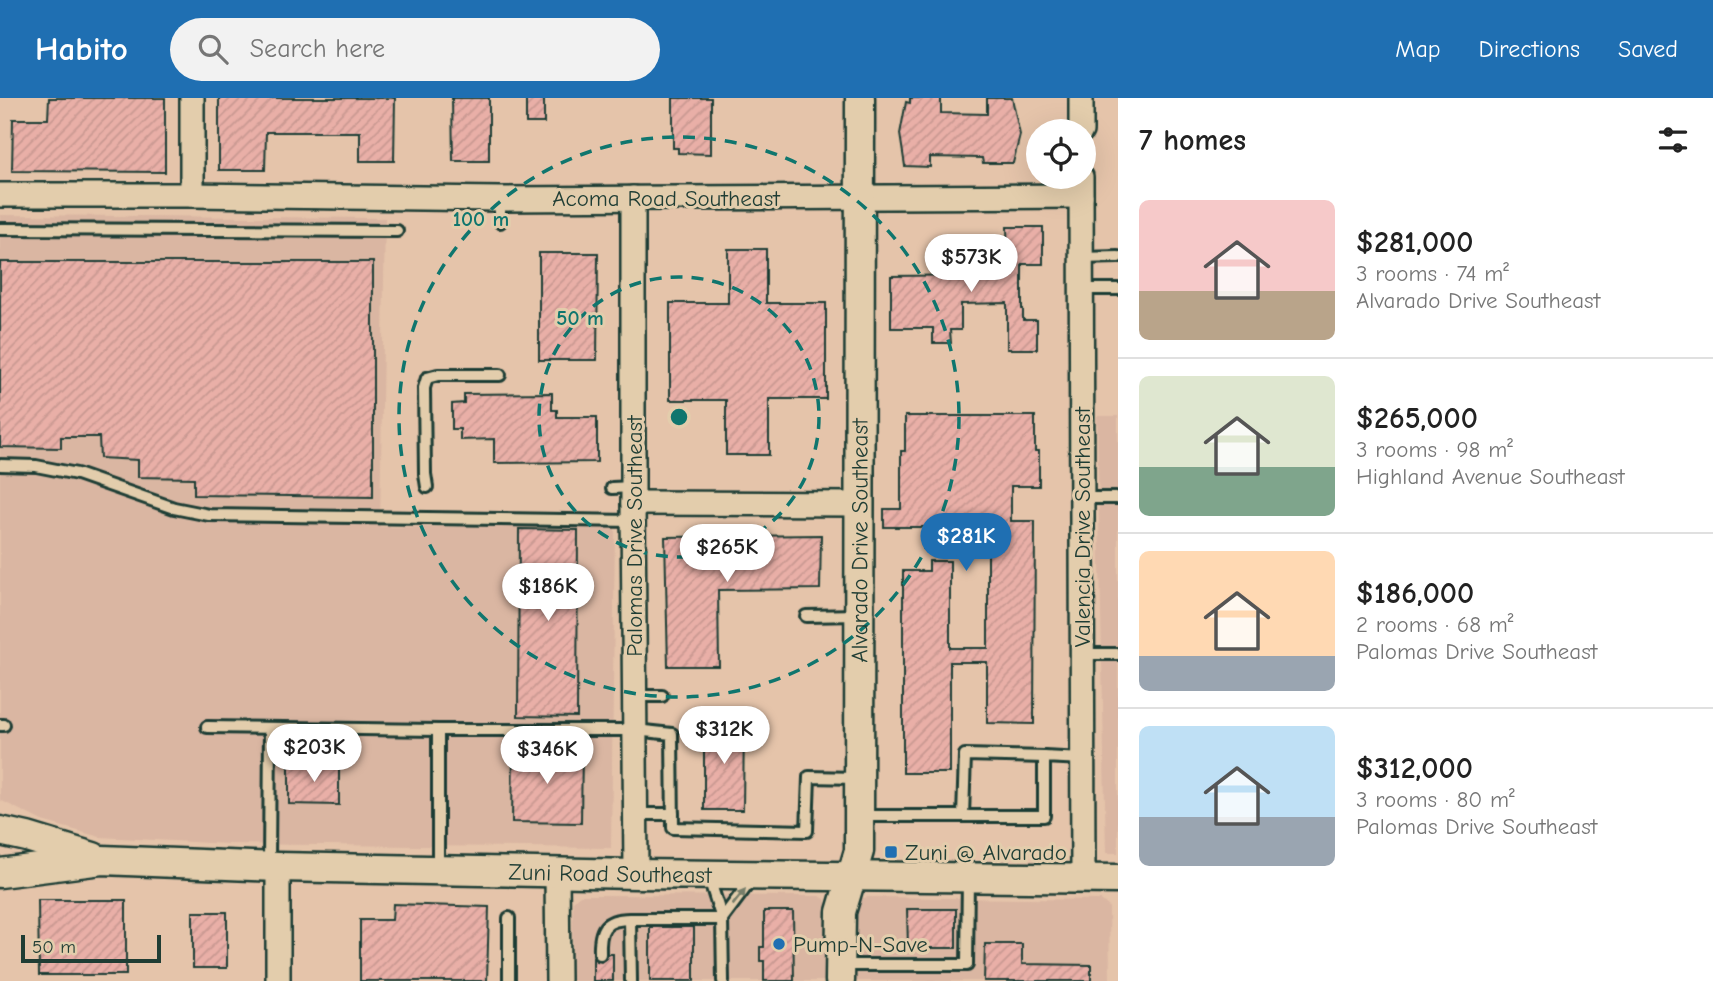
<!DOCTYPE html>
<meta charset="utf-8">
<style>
body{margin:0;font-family:"Comic Neue",sans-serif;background:#f2f2f2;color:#222;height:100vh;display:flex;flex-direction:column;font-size:26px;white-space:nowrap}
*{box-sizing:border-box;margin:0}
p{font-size:23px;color:#767676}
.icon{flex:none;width:38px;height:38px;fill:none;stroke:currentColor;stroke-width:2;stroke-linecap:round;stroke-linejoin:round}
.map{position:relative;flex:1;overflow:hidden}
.drawer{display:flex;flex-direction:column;background:#fff;width:595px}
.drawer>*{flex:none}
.tools{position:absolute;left:1026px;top:21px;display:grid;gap:14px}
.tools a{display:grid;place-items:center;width:70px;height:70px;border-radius:50%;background:#fff;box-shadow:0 7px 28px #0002;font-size:35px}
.scale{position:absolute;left:21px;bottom:18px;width:140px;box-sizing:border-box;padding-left:7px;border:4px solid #1f3d34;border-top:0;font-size:19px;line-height:24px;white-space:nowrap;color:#1f3d34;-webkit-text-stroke:5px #e3cdac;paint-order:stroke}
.price{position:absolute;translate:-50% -60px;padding:0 16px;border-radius:24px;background:#fff;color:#222;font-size:23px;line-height:46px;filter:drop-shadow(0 2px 4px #0008)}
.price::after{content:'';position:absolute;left:50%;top:42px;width:21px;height:16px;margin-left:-10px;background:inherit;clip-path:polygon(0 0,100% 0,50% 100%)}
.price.on{background:#1f6fb2;color:#fff}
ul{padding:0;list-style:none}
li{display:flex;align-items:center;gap:21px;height:175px;padding:0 21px}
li+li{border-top:2px solid #e0e0e0}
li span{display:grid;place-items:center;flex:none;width:196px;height:140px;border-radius:10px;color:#555}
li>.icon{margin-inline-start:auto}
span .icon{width:84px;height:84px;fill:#fffc;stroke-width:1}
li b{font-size:30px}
h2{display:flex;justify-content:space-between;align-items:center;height:84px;padding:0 21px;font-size:30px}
header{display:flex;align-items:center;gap:42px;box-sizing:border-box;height:98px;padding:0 35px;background:#1f6fb2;color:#fff}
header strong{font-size:33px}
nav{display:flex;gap:38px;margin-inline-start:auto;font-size:24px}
.search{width:490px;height:63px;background:#f2f2f2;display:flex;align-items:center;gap:18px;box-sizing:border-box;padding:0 24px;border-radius:38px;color:#767676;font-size:26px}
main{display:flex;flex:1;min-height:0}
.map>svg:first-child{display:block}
.built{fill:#dab6a2}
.building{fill:url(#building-hatch);stroke:#1f3d34;stroke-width:2}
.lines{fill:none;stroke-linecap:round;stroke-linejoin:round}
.service-casing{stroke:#1f3d34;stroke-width:16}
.minor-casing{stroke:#1f3d34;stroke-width:28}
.tertiary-casing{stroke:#1f3d34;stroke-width:33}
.service{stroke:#e3cdac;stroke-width:10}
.minor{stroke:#e3cdac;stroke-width:23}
.tertiary{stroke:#e3cdac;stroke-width:28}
.oneway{fill:#777e6a}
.ring{fill:none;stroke:#0f766e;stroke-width:3.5;stroke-dasharray:12 9}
.poi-dot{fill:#1f6fb2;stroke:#e3cdac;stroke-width:2.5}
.labels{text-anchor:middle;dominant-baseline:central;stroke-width:6;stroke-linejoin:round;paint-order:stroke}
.street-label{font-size:23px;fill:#1f3d34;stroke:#e3cdac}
.poi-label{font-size:23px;fill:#1f3d34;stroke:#e3cdac;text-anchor:start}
.centre{fill:#0f766e;stroke:#e3cdac;stroke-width:3.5}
.ring-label{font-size:21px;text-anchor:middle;font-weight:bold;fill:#0f766e;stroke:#e3cdac;stroke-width:6;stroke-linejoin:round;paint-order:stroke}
</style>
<header>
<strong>Habito</strong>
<div class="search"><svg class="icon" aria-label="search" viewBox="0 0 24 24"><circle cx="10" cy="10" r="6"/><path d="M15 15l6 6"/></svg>Search here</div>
<nav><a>Map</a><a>Directions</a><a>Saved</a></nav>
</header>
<main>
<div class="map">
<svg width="1118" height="883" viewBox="0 0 1118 883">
<defs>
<pattern id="building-hatch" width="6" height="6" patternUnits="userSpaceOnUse" patternTransform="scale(1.75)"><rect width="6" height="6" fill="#e9afa7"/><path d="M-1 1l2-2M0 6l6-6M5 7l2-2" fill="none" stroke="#c79790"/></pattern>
</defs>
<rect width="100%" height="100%" fill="#e5c4aa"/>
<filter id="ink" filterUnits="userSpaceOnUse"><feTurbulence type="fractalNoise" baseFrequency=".0143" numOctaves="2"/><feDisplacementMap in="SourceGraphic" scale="14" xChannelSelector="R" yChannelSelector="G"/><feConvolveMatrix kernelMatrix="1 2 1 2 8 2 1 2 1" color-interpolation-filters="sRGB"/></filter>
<g filter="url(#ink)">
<!-- built -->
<g class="built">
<polygon points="0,117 385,120 380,429 615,429 611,750 228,746 100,739 42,723 0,702"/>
<polygon points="1097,318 1118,318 1118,755 1106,755"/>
<polygon points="580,797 819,798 825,801 827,810 827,883 572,883 573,803"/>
<polygon points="869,799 1101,802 1109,809 1110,883 852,883 853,805 858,801"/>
</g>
<!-- building -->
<g class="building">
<polygon points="49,0 165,0 165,74 12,73 13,21 48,21"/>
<polygon points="219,0 395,0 394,63 360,63 360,34 266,34 265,72 219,72"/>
<polygon points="452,0 489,0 489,63 453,63"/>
<rect x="526" y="0" width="18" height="25"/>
<polygon points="673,0 711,0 711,56 678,55 678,50 673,50"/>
<polygon points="910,0 941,0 941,15 987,16 987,0 1012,0 1020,37 1013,65 983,65 982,60 930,59 930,69 905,68 900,36 906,4 910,5"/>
<polygon points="1007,129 1043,129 1043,166 1022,166 1022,211 1023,211 1023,222 1037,222 1037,251 1007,251 1007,205 961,206 961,232 950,232 951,245 933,245 933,230 891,230 891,178 981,177 981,167 1008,167"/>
<polygon points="728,151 766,151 766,205 826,205 826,301 769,301 769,357 726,357 726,302 670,302 670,205 728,205"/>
<polygon points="539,155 598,155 597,262 539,262"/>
<polygon points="0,164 373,164 373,399 194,397 194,380 138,379 138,362 100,360 99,339 61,339 61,350 0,349"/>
<polygon points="552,295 552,312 557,312 557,319 597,319 597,364 494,365 494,341 460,342 460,331 452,331 452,306 464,305 464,296"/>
<polygon points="905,318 1035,318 1035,353 1039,353 1039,388 1011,388 1011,423 1035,423 1034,626 987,625 987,564 950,564 950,675 903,675 903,473 929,473 929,463 950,463 950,550 988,550 988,429 884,429 884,411 901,411 901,353 905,353"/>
<polygon points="519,431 578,432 577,619 518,618"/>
<polygon points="821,437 820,491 718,492 719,568 668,568 665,439"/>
<polygon points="704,624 744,624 743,712 704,712"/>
<polygon points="513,650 582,651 581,725 512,724"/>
<polygon points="289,664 339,665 339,707 289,706"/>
<polygon points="38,802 126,802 126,877 39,877"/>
<polygon points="393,806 489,809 487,883 360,883 360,822 392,822"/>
<polygon points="907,811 956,811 956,850 908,850"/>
<polygon points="764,813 793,813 794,883 764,883 764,863 760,863 760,849 764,849"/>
<rect x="193" y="814" width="34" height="56"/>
<rect x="650" y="829" width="44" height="54"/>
<polygon points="985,846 1022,846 1022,866 1091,867 1091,883 984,883"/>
<polygon points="608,856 613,856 613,883 593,883 593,860 597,863 601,864 606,860"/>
</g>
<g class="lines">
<!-- service casing -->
<g class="service-casing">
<g id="service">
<polyline points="500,124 500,101"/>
<polyline points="0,131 397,133"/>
<polyline points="1081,160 1118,159"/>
<polyline points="1081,191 1118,191"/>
<polyline points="0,367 36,368 77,376 174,410 209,417 633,423"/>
<polyline points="427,389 425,376 424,290 427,280 438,277 500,277"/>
<polyline points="612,390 633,389"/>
<polyline points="1082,400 1118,400"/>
<polyline points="806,518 859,517"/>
<polyline points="1082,556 1118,556"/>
<polyline points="634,598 662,598"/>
<polyline points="0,627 4,627"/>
<polyline points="207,629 438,632 635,632 672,636 673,730 807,733 809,679 857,680"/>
<polyline points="438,632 438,769"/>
<polyline points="635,716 673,716"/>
<polyline points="859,718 1044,718 1044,659 1083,661"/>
<polyline points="963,718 965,657 1044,659"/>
<polyline points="269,766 270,631"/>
<polyline points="709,780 722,821"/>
<polyline points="722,821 752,781"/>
<path d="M600,856C599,831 604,821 630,821"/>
<polyline points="841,867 967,867 968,779"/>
<polyline points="509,883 509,820"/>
<polyline points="631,883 630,821 722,821 723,883"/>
</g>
</g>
<!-- minor casing -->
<g class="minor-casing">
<g id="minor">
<polyline points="1081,0 1081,33"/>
<polyline points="1081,79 1083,779"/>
<polyline points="0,97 192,97 500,101 1081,98"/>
<polyline points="192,97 192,0"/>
<polyline points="633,100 633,405 636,776"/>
<polyline points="633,405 859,406"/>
<polyline points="557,774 558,883"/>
<polyline points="278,883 278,769"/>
</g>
</g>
<!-- tertiary casing -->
<g class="tertiary-casing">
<g id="tertiary">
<polyline points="0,733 27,739 93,759"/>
<path id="s1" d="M0,775L102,762L278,769L636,776L1118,781"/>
<path id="s2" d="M840,883L841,814L859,753L860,0"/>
</g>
</g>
<!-- service -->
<use href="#service" class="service"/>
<!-- minor -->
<use href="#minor" class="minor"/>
<!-- tertiary -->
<use href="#tertiary" class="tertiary"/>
</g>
<!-- one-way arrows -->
<defs><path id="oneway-solid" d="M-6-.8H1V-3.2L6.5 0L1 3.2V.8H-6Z" transform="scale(1.75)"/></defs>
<use class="oneway" href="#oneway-solid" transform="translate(739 799) rotate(-52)"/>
</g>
<!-- distance rings -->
<g class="ring">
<circle cx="679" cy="319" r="140"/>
<circle cx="679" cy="319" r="280"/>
</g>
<!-- markers -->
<g class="poi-dot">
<rect x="884" y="747" width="14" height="14" rx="3.5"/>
<circle cx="779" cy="846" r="7"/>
</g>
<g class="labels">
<!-- street labels -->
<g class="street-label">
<text x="666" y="100">Acoma Road Southeast</text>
<text transform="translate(1082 429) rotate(-90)">Valencia Drive Southeast</text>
<text transform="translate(634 438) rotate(-90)">Palomas Drive Southeast</text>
<text stroke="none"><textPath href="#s2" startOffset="443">Alvarado Drive Southeast</textPath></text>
<text stroke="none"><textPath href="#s1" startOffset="611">Zuni Road Southeast</textPath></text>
</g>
<!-- poi labels -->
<g class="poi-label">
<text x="905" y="754">Zuni @ Alvarado</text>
<text x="793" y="846">Pump-N-Save</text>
</g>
</g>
<circle cx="679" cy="319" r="10" class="centre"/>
<g class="ring-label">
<text x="481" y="128">100 m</text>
<text x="580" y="227">50 m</text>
</g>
</svg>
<div class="tools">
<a><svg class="icon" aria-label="locate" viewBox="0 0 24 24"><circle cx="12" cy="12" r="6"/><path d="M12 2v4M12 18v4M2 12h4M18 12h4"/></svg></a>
</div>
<div class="scale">50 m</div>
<b class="price" style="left:971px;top:196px">$573K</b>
<b class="price on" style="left:966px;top:475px">$281K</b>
<b class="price" style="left:727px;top:486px">$265K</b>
<b class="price" style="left:548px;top:525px">$186K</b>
<b class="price" style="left:724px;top:668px">$312K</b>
<b class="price" style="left:314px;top:686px">$203K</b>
<b class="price" style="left:547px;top:688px">$346K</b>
</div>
<section class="drawer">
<h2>7 homes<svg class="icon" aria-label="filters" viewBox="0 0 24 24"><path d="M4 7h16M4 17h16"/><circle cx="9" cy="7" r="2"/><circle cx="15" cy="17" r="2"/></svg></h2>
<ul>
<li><span style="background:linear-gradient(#f6c9c9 65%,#b9a48a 0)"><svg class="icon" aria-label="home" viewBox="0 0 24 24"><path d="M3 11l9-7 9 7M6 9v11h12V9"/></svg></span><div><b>$281,000</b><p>3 rooms · 74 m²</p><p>Alvarado Drive Southeast</p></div></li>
<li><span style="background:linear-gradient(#dfe7d0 65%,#7fa58c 0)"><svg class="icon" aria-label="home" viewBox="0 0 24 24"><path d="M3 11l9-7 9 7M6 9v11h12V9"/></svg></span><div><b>$265,000</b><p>3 rooms · 98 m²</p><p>Highland Avenue Southeast</p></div></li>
<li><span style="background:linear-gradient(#ffd9b3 75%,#9aa5b1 0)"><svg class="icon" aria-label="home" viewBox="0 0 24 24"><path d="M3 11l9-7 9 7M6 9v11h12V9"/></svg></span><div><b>$186,000</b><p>2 rooms · 68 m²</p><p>Palomas Drive Southeast</p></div></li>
<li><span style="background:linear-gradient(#bfe0f5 65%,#9aa5b1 0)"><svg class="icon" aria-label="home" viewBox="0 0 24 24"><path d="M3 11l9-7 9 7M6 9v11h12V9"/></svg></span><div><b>$312,000</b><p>3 rooms · 80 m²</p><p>Palomas Drive Southeast</p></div></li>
</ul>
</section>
</main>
